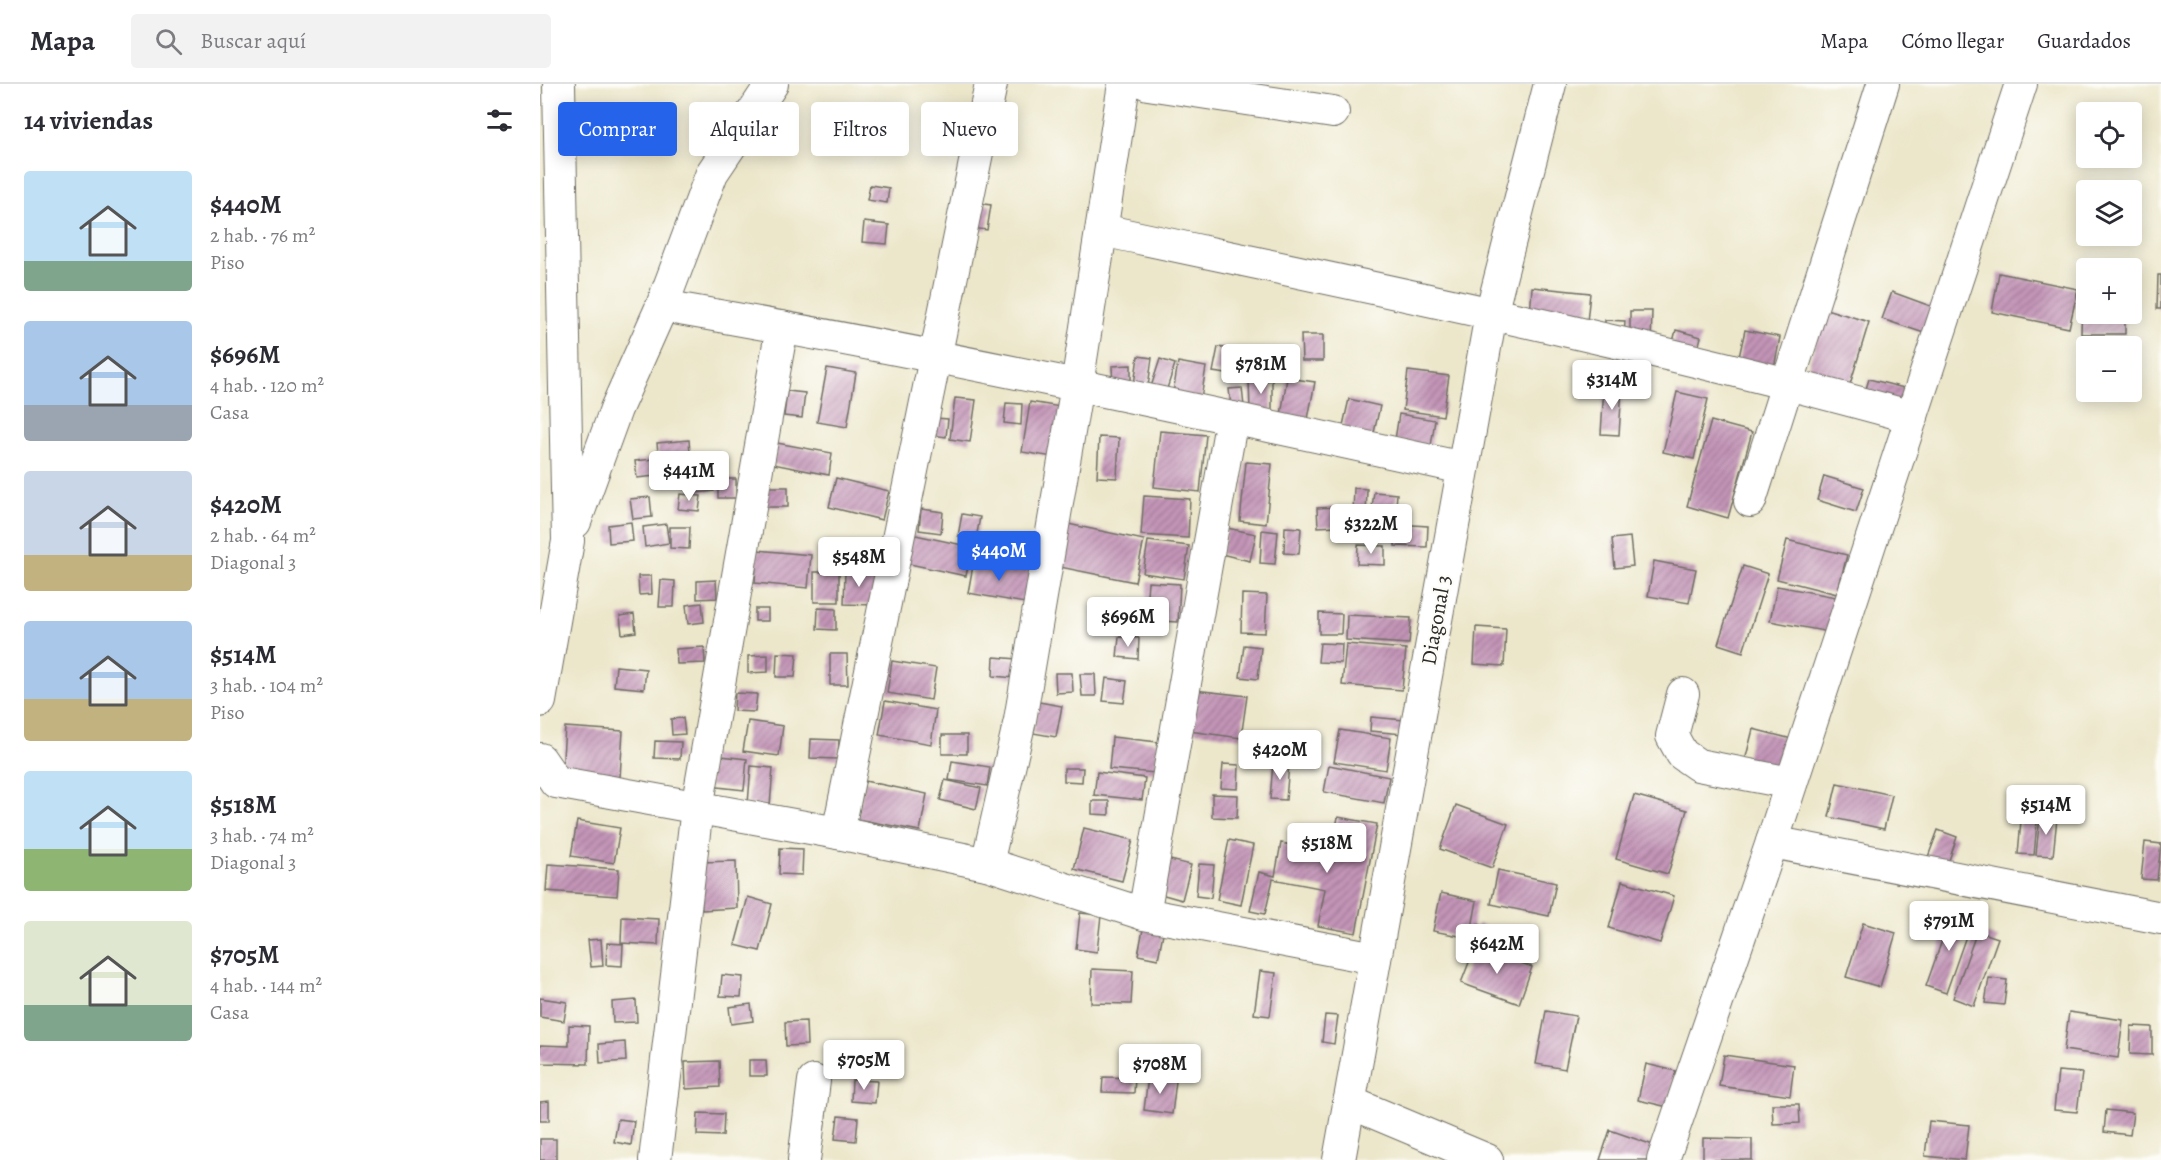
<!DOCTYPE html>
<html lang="es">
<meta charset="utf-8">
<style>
body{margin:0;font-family:Alegreya,serif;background:#f2f2f3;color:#2b2b33;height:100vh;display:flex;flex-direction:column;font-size:22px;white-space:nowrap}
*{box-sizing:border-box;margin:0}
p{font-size:20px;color:#7c7c81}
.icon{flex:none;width:33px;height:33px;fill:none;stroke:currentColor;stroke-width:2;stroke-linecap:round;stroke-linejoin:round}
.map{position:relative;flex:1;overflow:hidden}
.panel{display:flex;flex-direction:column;background:#fff;width:540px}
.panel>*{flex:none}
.hud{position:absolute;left:18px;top:18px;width:570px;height:54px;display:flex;gap:12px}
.controls{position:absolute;left:1536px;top:18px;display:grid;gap:12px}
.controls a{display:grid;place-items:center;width:66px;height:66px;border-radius:6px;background:#fff;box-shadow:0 3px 15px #0003;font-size:30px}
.price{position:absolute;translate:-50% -51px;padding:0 14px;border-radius:6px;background:#fff;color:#222;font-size:20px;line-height:39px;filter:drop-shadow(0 2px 3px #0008)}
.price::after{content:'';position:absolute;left:50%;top:36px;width:18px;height:14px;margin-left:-9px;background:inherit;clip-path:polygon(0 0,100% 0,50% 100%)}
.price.selected{background:#2563eb;color:#fff}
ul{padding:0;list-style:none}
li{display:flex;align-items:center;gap:18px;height:150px;padding:0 24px}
li span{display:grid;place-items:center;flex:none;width:168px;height:120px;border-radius:6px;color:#555}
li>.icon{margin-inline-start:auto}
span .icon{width:72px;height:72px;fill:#fffc;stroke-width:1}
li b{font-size:26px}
h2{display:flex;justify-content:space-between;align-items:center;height:72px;padding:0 24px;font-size:26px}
.tag{padding:0 21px;border-radius:6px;background:#fff;box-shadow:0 3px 15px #0003;font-size:21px;line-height:54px}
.tag.selected{background:#2563eb;color:#fff}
header{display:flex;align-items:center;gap:36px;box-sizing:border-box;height:84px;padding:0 30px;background:#fff;border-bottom:2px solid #e1e1e2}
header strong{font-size:28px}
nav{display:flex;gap:33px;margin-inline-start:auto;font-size:21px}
.search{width:420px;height:54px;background:#f2f2f3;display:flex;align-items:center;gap:15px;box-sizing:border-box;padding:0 21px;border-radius:6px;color:#7c7c81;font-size:22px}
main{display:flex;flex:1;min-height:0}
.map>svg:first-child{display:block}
.building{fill:url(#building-hatch)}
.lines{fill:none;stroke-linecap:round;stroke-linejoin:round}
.street-casing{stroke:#6f6d63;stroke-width:34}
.street{stroke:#fff;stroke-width:32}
.labels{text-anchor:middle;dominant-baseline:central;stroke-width:4.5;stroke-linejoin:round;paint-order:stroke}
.street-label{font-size:21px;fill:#2b2b2b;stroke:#fdfcf7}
</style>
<header>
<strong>Mapa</strong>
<div class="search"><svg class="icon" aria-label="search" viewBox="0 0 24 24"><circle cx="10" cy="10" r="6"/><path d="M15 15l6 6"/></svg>Buscar aquí</div>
<nav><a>Mapa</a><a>Cómo llegar</a><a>Guardados</a></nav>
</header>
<main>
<section class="panel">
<h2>14 viviendas<svg class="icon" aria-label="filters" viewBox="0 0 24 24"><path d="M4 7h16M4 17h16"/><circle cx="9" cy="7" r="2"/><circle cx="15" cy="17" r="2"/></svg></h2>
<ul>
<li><span style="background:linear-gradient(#bfe0f5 75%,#7fa58c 0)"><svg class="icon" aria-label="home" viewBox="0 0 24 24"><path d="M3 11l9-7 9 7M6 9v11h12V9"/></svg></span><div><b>$440M</b><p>2 hab. · 76 m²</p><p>Piso</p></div></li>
<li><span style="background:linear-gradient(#a9c7e8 70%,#9aa5b1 0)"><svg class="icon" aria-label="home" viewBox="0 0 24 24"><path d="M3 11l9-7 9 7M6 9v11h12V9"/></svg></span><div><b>$696M</b><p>4 hab. · 120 m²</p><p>Casa</p></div></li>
<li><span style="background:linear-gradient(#c9d6e8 70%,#c2b280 0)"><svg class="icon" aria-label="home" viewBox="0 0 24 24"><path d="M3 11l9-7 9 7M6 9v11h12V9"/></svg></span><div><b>$420M</b><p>2 hab. · 64 m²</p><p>Diagonal 3</p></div></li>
<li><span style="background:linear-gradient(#a9c7e8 65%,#c2b280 0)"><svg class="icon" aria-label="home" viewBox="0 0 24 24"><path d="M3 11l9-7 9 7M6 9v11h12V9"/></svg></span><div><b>$514M</b><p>3 hab. · 104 m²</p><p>Piso</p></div></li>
<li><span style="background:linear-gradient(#bfe0f5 65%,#8fb573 0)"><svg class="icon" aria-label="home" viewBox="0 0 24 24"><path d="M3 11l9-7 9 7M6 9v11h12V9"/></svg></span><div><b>$518M</b><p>3 hab. · 74 m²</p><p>Diagonal 3</p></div></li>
<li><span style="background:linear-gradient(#dfe7d0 70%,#7fa58c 0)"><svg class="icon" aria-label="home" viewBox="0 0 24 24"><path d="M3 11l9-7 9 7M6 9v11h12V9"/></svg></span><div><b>$705M</b><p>4 hab. · 144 m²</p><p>Casa</p></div></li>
</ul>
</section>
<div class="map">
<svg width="1621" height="1076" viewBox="0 0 1621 1076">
<defs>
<pattern id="building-hatch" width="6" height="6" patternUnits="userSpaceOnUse" patternTransform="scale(1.5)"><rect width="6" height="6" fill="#c394b7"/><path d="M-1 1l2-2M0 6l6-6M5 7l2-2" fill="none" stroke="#9f7995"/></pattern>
</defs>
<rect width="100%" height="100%" fill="#fdfcf7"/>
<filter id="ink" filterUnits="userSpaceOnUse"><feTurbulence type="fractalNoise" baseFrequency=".0167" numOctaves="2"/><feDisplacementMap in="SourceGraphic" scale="12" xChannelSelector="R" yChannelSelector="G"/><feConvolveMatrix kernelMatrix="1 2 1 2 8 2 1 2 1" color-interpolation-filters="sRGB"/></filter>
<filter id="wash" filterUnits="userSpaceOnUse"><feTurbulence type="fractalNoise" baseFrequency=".008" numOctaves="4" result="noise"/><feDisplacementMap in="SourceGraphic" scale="24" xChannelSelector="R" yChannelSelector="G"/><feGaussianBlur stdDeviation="1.35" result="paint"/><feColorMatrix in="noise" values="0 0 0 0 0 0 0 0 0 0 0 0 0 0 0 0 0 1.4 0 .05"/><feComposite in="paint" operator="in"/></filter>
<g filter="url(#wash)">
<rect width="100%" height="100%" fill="#ece7cb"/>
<g id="blocks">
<!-- building -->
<g class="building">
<polygon points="330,101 349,104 347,119 327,116"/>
<polygon points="436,119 451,121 447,146 432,144"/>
<polygon points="324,138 349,141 347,160 322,158"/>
<polygon points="1459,189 1538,205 1529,244 1452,228"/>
<polygon points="1618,191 1621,191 1621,225 1617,225"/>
<polygon points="992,203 1050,209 1047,238 990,232"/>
<polygon points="1352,208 1393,223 1384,249 1342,235"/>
<polygon points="1542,212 1546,212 1546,230 1585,230 1585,250 1541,250"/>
<polygon points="1286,225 1329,238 1308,307 1265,293"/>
<polygon points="1090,227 1112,227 1111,259 1090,259"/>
<polygon points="1065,236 1085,237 1084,255 1064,254"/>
<polygon points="1136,246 1161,253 1156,272 1131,266"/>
<polygon points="1205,246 1240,253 1233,289 1197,282"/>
<polygon points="761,251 783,251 783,277 762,277"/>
<polygon points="678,263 705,267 700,292 673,288"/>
<polygon points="598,272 612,274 607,310 593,308"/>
<polygon points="620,275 635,280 624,314 609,309"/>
<polygon points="638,278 666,283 660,321 632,316"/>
<polygon points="591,281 591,304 573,304 572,282"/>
<polygon points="287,284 316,289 307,343 277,338"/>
<polygon points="868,287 909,292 903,332 863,326"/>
<polygon points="747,294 775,298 768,335 741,331"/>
<polygon points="1329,295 1364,304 1359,325 1323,315"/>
<polygon points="732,296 732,326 710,326 709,297"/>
<polygon points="1064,302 1082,303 1079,351 1061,350"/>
<polygon points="702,304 704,322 691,323 689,305"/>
<polygon points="247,307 265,309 262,334 244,332"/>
<polygon points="1137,308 1168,315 1154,375 1123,368"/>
<polygon points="415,314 436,316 430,358 410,355"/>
<polygon points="809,315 840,322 833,353 802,346"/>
<polygon points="490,318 521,323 513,373 482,368"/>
<polygon points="466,319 482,320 481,341 464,339"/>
<polygon points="859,330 895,336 891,362 855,356"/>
<polygon points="395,334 408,335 406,353 393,351"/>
<polygon points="1171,337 1212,348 1188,434 1147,422"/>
<polygon points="620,347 666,351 660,408 614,403"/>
<polygon points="559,353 579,354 577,394 557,393"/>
<polygon points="149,356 152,395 121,398 117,359"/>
<polygon points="237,359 292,369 289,391 233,380"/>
<polygon points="113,375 115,392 97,394 95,377"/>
<polygon points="706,378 732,380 726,440 700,437"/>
<polygon points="172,387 174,407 156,409 154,389"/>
<polygon points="1284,392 1324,404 1316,428 1277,416"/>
<polygon points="296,394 349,407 342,436 289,423"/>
<rect x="178" y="395" width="18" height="19"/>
<rect x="225" y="403" width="23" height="20"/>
<polygon points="814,404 827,405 826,431 813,430"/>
<polygon points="834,408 857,410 855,434 831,432"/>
<polygon points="140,410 161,412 159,427 138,425"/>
<polygon points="604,412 650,415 648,454 601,451"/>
<polygon points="110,413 112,433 93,435 90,415"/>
<polygon points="795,423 797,442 778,443 777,424"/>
<polygon points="381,425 403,428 401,449 379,446"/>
<polygon points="422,430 440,433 436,455 418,452"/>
<polygon points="91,438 93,457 69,459 68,441"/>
<polygon points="126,440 129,459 105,463 103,443"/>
<polygon points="528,440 604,456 595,498 520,483"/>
<polygon points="856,440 888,442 887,463 855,462"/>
<polygon points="130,443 150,443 149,465 130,464"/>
<polygon points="745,443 761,444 759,470 744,469"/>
<polygon points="687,444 716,450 710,477 681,470"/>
<polygon points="722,446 738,448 735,480 720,479"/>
<polygon points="371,450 432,463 426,492 365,479"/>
<polygon points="1090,453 1093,482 1075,484 1072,455"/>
<polygon points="1247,456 1307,471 1297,510 1237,495"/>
<polygon points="608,457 649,462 644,495 603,489"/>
<polygon points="818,461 845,462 845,481 817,480"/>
<polygon points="217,466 271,471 268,504 215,499"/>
<polygon points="434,476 491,487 485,519 428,509"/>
<polygon points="1114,477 1156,485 1149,519 1108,512"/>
<polygon points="1203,482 1228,490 1203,568 1178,560"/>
<rect x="274" y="488" width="25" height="30"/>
<polygon points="305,488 335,489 334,521 304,520"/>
<polygon points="98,492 111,492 112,510 99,511"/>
<polygon points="121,496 135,497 134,523 119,523"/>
<polygon points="176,496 177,514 157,515 157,497"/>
<polygon points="608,498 640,500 638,538 605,536"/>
<polygon points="1237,502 1296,513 1289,548 1230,537"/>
<polygon points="702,510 727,511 725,549 701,548"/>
<polygon points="162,519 164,538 148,540 146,521"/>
<polygon points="278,524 296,525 296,546 277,545"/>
<rect x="215" y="525" width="13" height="12"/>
<polygon points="779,529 802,530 801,550 779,550"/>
<polygon points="94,530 96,548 82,550 80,532"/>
<polygon points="807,531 871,534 869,560 806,556"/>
<polygon points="936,543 966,545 964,582 934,580"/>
<polygon points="579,553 599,554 598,575 577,573"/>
<polygon points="780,559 802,560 801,579 778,578"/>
<polygon points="806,560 866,565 862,606 802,601"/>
<polygon points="704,561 721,563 718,595 700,593"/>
<polygon points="164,563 165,579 137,580 136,565"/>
<polygon points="237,569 257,570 255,593 236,593"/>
<polygon points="290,570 307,570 308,601 290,601"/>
<polygon points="228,571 228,588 208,589 208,572"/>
<polygon points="454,573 477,575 475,594 453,592"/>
<polygon points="352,577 396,584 391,616 347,609"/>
<polygon points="76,582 106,585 104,605 74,602"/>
<polygon points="515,589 532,589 533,608 516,609"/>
<polygon points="540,590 555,590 556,612 542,612"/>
<polygon points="566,594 587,597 584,619 563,617"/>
<polygon points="654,606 707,612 701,654 649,647"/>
<polygon points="195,609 217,610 215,628 194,627"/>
<polygon points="345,617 396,626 391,660 339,651"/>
<polygon points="499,618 522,622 516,653 493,649"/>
<polygon points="831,633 864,636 863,650 830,647"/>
<polygon points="143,634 145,650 132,651 131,635"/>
<polygon points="208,637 243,642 239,672 203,667"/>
<polygon points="25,643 83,647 80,693 22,689"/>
<polygon points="1213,645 1252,655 1243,687 1205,677"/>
<polygon points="800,646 851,654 846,686 794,678"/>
<rect x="402" y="651" width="25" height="19"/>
<polygon points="572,653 618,658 616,689 569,685"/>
<polygon points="271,655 299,656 298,675 270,674"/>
<polygon points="115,657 141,658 140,675 114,674"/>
<polygon points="172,671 207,675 204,706 169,702"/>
<polygon points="412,677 450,683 447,702 409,696"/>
<polygon points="733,679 749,680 746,716 730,715"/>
<polygon points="683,680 699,681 698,705 681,704"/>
<polygon points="789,681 849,693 844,719 784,708"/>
<polygon points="211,682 233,684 230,722 208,720"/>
<polygon points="524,684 543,684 542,698 524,697"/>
<polygon points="557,688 605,694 602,716 554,711"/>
<polygon points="405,696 441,704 436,725 400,716"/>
<polygon points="325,697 387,710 380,747 317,735"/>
<polygon points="1297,699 1352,711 1344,745 1289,733"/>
<polygon points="672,710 698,711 697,734 672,733"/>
<polygon points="1094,711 1147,726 1128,790 1076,775"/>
<polygon points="552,717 569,717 569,731 552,730"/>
<polygon points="916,721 968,740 952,784 900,765"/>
<polygon points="1500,732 1517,734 1513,772 1496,771"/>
<polygon points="798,733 837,740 816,849 778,842 785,805 733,795 725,830 710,827 719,788 735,792 741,759 791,769"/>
<polygon points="37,737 80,744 74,779 31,772"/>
<polygon points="1481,737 1497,738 1494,771 1478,770"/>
<polygon points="544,744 593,756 582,797 534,785"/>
<polygon points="1398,746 1417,753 1405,788 1385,781"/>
<polygon points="689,756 713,761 701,821 677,816"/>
<polygon points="1605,758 1621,760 1617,796 1601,795"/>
<polygon points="240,764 263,765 262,791 239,790"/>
<polygon points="626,775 651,781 642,816 617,809"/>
<polygon points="196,777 197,824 162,826 160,778"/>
<polygon points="8,780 79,785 77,812 6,807"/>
<polygon points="659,780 674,781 671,814 656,812"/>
<polygon points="958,786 1016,799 1009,832 951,820"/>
<polygon points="1082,797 1134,812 1120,859 1069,844"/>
<polygon points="901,809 937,817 930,854 893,847"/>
<polygon points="208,813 232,820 220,867 195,861"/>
<polygon points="1412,828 1432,835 1406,909 1386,902"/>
<polygon points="540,829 561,831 557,868 536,865"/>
<polygon points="82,833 119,835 118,861 81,859"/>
<polygon points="1323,839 1356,849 1340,903 1306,893"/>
<polygon points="604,840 624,844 618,875 598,871"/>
<polygon points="938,840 995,861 988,878 932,856"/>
<polygon points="1437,847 1458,854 1434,922 1413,914"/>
<polygon points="61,855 63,882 51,883 48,856"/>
<polygon points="67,859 83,860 82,882 66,881"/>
<polygon points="935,863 992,883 979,920 921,899"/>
<polygon points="552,885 593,887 591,920 551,919"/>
<polygon points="720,887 736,889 730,932 714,930"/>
<polygon points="182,891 203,893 201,913 180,912"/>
<polygon points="1449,894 1467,896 1464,921 1445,919"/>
<polygon points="0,914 27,918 24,937 0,933"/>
<polygon points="96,916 97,938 73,939 72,918"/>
<polygon points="211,920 213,937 191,940 189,923"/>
<polygon points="1006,927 1036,932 1025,985 996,980"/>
<polygon points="1529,928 1583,936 1578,974 1524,966"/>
<polygon points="785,931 798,932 794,960 782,958"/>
<polygon points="266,937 267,961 246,962 245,938"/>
<polygon points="29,941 49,942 48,980 0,979 0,961 29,962"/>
<polygon points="1591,942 1612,943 1612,971 1590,970"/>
<polygon points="85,958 86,977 60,979 59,960"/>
<polygon points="1184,971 1254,981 1250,1012 1179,1002"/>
<polygon points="209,976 226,976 227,992 209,992"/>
<polygon points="179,977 180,1003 146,1005 145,978"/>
<polygon points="1106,980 1136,987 1128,1023 1098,1016"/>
<polygon points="1518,987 1542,989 1537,1028 1514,1026"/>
<polygon points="563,993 595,994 594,1009 562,1008"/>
<polygon points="608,993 636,997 632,1030 604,1026"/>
<polygon points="312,996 337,997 335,1019 311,1017"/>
<polygon points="9,1017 9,1037 0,1037 0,1018"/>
<polygon points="1232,1020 1259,1020 1260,1039 1233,1040"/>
<polygon points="1566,1026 1593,1029 1590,1051 1564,1048"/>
<polygon points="158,1029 184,1030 183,1052 157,1051"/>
<polygon points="298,1032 318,1034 316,1057 295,1055"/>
<polygon points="78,1035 94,1037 91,1061 74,1058"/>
<polygon points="1389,1037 1429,1041 1425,1076 1385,1072"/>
<polygon points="1070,1046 1113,1061 1108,1076 1060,1076"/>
<polygon points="1163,1054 1212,1055 1212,1076 1163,1076"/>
<rect x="0" y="1055" width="16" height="21"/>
</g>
</g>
</g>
<g filter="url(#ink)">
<use href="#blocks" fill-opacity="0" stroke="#6f6d63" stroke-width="1.5"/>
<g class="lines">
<!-- street casing -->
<g class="street-casing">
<g id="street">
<polyline points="608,0 793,28"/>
<path d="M562,146C833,204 1105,259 1372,333"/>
<path d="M122,222C391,268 657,326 923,384"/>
<polyline points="1210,417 1343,0"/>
<polyline points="35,438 76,325 122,222 172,89 232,0"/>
<polyline points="1143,610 1132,652 1142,670 1158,681 1251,699"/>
<polyline points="0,617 28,457 19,0"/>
<polyline points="0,675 16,698 298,749 447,780 604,830 835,874"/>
<polyline points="298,749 451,0"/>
<polyline points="1232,758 1621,834"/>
<polyline points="447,780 480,636 537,301 584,0"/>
<polyline points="604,830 692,334"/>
<polyline points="809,1018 947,1076"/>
<polyline points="115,1076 157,724 242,243"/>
<polyline points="264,1076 274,997"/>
<polyline points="799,1076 951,230 1010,0"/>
<polyline points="1123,1076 1232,758 1481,0"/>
</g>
</g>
<!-- street -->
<use href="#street" class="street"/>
</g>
</g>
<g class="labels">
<!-- street labels -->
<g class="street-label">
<text transform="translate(896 536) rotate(-80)">Diagonal 3</text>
</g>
</g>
</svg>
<div class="controls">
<a><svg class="icon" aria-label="locate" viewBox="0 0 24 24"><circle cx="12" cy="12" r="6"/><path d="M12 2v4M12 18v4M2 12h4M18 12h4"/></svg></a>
<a><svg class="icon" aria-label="layers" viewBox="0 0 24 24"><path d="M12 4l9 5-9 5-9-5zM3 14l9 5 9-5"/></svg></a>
<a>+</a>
<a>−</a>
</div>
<b class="price" style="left:721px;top:311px">$781M</b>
<b class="price" style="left:1072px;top:327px">$314M</b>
<b class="price" style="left:149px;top:418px">$441M</b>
<b class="price" style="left:831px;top:471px">$322M</b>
<b class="price selected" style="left:459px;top:498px">$440M</b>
<b class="price" style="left:319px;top:504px">$548M</b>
<b class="price" style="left:588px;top:564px">$696M</b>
<b class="price" style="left:740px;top:697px">$420M</b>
<b class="price" style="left:1506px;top:752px">$514M</b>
<b class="price" style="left:787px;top:790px">$518M</b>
<b class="price" style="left:1409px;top:868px">$791M</b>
<b class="price" style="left:957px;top:891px">$642M</b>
<b class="price" style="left:324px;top:1007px">$705M</b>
<b class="price" style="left:620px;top:1011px">$708M</b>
<div class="hud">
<a class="tag selected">Comprar</a>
<a class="tag">Alquilar</a>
<a class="tag">Filtros</a>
<a class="tag">Nuevo</a>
</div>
</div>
</main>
